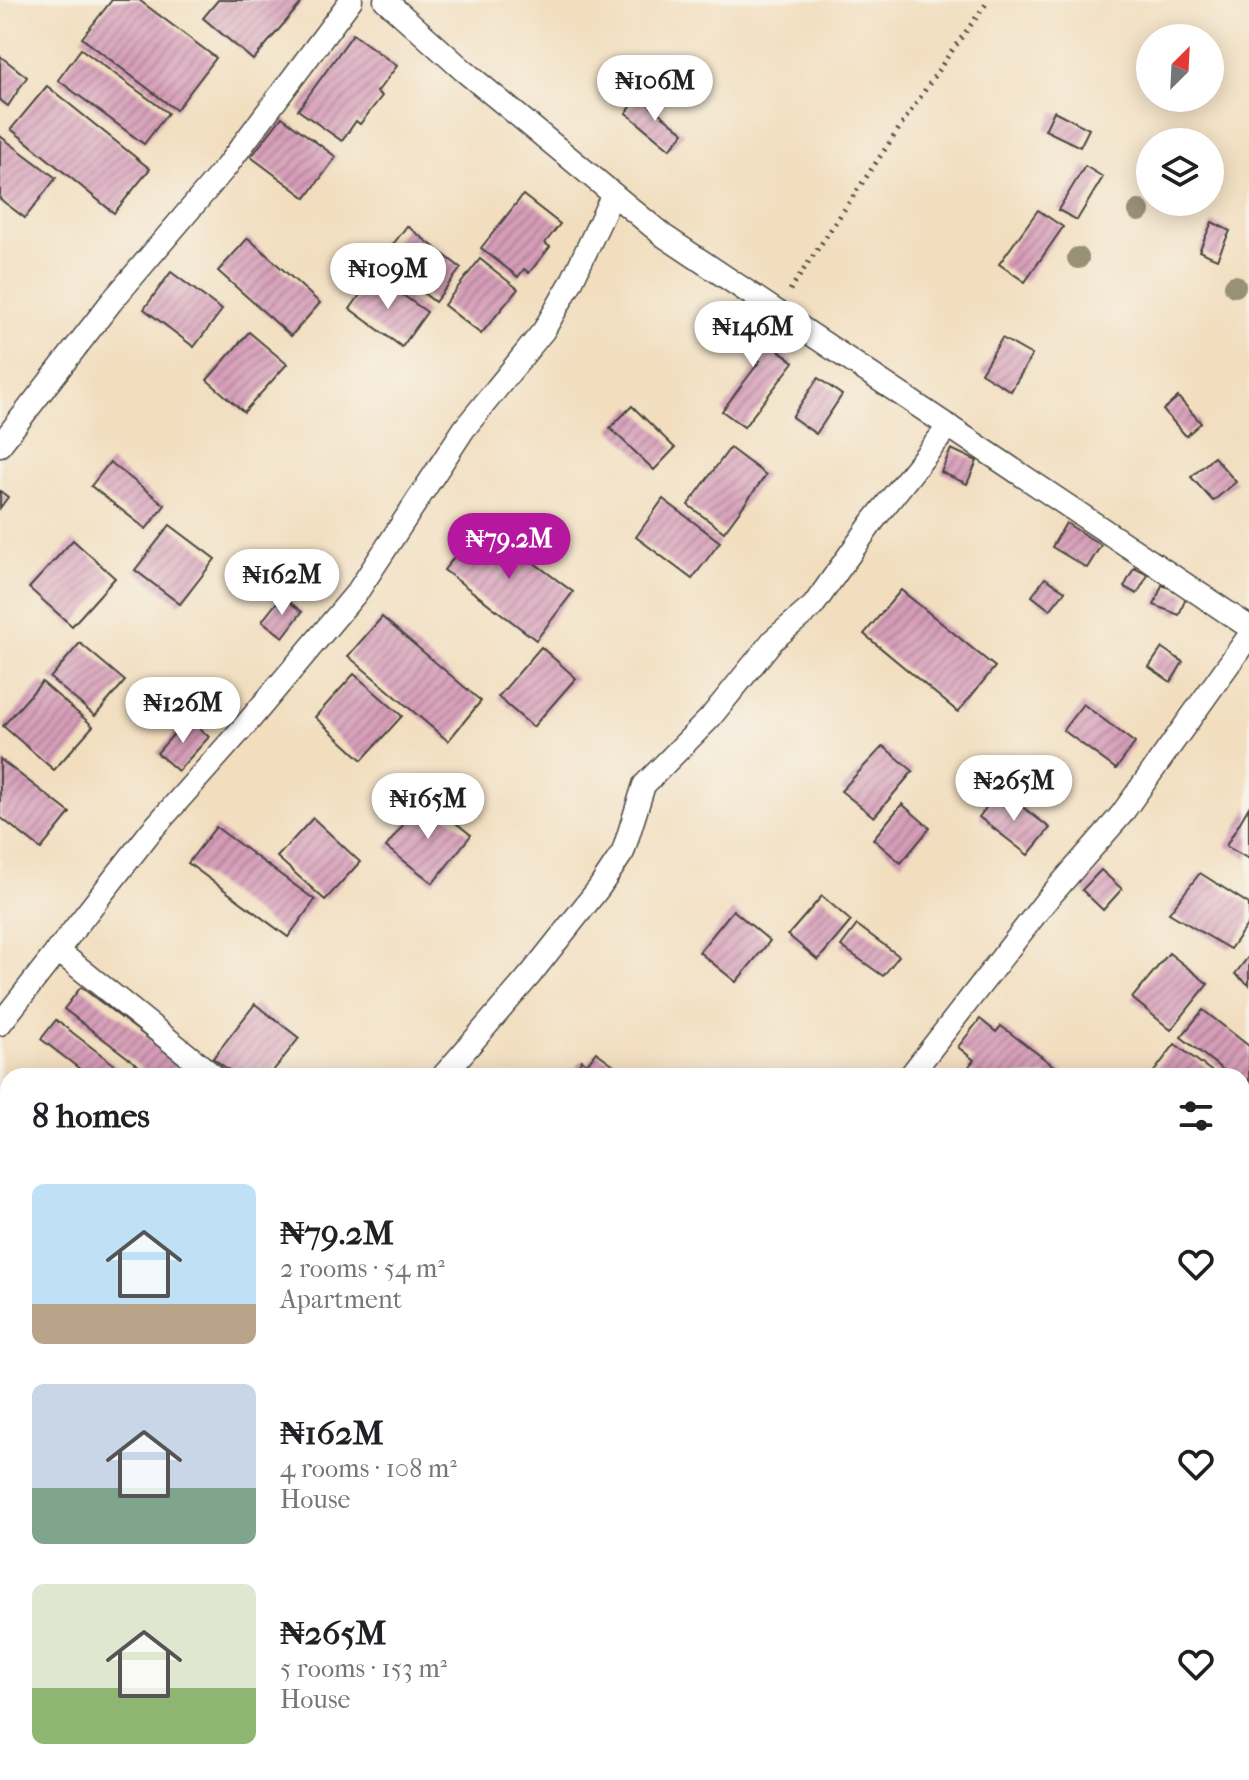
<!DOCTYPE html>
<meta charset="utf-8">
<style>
body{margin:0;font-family:"IM FELL French Canon",serif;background:#f2f2f2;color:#202124;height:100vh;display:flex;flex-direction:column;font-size:30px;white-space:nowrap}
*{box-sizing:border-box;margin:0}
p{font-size:26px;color:#757577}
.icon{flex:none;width:44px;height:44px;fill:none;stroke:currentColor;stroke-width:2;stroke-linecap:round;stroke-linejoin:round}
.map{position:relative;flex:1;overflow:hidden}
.details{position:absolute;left:0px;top:1068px;width:1250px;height:712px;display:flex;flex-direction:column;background:#fff;border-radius:24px 24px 0 0;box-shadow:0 4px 20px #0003}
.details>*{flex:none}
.needle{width:52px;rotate:24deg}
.tools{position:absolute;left:1136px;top:24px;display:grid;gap:16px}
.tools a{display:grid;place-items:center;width:88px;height:88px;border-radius:50%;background:#fff;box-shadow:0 4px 20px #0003;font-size:40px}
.price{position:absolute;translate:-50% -68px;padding:0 18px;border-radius:28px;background:#fff;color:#222;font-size:26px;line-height:52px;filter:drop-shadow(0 2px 4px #0008)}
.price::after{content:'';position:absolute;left:50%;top:48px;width:24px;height:18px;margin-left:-12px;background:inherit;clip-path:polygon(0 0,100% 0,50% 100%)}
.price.current{background:#b5179e;color:#fff}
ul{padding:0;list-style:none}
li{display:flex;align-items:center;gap:24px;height:200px;padding:0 32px}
li span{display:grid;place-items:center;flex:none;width:224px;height:160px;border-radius:12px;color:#555}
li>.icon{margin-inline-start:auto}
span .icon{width:96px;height:96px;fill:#fffc;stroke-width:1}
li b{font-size:34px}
h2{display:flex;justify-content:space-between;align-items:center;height:96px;padding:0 32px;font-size:34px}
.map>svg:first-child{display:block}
.building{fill:url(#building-hatch)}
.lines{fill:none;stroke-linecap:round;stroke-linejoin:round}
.street-casing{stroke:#494641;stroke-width:25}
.path{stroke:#494641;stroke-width:5;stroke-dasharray:2 6;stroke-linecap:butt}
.street{stroke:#fff;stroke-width:22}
.tree{fill:#989176}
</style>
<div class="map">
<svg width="1249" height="1780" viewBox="0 0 1249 1780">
<defs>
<pattern id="building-hatch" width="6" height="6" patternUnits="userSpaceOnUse" patternTransform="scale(2)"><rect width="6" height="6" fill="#d69db8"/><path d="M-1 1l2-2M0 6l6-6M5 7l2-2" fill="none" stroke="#ae8096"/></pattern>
</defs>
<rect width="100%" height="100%" fill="#f7f3e8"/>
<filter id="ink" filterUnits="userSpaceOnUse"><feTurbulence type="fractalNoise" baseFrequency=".0125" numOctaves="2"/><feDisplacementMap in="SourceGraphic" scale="16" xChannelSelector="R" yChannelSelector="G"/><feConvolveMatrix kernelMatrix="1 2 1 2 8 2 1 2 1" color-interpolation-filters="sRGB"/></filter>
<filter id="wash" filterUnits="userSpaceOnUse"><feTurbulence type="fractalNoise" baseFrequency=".006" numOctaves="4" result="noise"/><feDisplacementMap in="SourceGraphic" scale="32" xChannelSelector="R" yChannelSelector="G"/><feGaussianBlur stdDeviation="1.8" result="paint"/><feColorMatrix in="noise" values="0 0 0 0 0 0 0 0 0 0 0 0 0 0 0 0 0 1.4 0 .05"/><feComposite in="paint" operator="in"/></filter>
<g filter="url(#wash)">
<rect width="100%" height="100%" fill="#f2debf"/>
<g id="blocks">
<!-- building -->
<g class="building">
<polygon points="112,0 139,0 216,58 176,110 82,38"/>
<polygon points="218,0 304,0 253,60 203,18"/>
<polygon points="353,34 397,66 377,92 382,96 360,124 356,121 342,141 298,110"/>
<polygon points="81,49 168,113 144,144 58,80"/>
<polygon points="0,56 27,77 8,106 0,100"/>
<polygon points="47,86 150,169 114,213 11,129"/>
<polygon points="639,97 684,133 670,149 626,113"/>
<polygon points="1054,111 1089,129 1080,147 1045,130"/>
<polygon points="282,117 336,157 306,198 251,157"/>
<polygon points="0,136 56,178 25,218 0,199"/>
<polygon points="1085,166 1103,177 1077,220 1058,210"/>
<polygon points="523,195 560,224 545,243 550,247 529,273 524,269 518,277 481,248"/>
<polygon points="1038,210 1063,227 1025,282 999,264"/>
<polygon points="1212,222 1230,231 1217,259 1199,251"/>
<polygon points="407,226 461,268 435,302 381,260"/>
<polygon points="248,238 320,303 291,336 218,271"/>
<polygon points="480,259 518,289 481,334 444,305"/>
<polygon points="171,272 222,310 194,347 144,309"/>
<polygon points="374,275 427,312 402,347 350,309"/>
<polygon points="726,311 794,362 744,427 722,411 760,361 714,327"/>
<polygon points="249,332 287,364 244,412 207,380"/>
<polygon points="1002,338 1032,355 1011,391 981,373"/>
<polygon points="818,378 842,395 816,434 792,417"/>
<polygon points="1178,397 1201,423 1186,436 1163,410"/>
<polygon points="632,406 675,448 654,470 610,428"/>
<polygon points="730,448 766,475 724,532 688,505"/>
<polygon points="951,449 977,461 967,484 941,472"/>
<polygon points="1214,457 1236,482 1213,501 1191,477"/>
<polygon points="110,462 165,505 146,529 91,486"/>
<polygon points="0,491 8,497 0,508"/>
<polygon points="663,499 720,542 692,579 636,537"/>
<polygon points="481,523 573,592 536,640 444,570"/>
<polygon points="1066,523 1101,545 1087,568 1052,547"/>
<polygon points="170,525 215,559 180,604 135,570"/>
<polygon points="73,540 115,578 72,626 29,588"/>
<polygon points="1134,568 1148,575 1137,594 1124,587"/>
<polygon points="1045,578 1065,591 1050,610 1032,596"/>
<polygon points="1162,585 1187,595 1179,615 1154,605"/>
<polygon points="901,590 995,667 958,712 864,634"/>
<polygon points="282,596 302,612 283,637 262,621"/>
<polygon points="382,617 481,701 448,741 348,656"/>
<polygon points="80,643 125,681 95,716 50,678"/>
<polygon points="541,647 576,678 533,727 498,697"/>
<polygon points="1162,648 1183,662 1171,682 1149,667"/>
<polygon points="354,674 402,716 362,760 315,717"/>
<polygon points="42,682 93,726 54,770 3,726"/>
<polygon points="1083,704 1135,743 1116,769 1063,730"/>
<polygon points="188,718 209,737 178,771 157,753"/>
<polygon points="883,746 913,771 874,817 841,791"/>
<polygon points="0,759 70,813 41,849 0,817"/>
<polygon points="1000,790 1050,828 1028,855 979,817"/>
<polygon points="424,798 471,835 433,883 386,847"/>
<polygon points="902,804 930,828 901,863 873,839"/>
<polygon points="1249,807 1249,859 1226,846"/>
<polygon points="313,818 360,862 325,900 277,857"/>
<polygon points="216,827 315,900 288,937 188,863"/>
<polygon points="1101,870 1122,889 1103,910 1082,890"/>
<polygon points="1200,873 1249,904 1249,922 1230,949 1169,913"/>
<polygon points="822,896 851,921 818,960 788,935"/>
<polygon points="733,910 770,941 736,982 699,952"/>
<polygon points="857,925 899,956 883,976 841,946"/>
<polygon points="1169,953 1208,984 1171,1030 1132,998"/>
<polygon points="1249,956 1249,985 1235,974"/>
<polygon points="81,987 191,1071 186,1076 152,1076 64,1009"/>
<polygon points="255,1004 299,1038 269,1076 237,1076 213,1058"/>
<polygon points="1203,1010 1249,1046 1249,1090 1242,1084 1242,1076 1231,1076 1181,1037"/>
<polygon points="980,1019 996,1032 1001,1026 1067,1076 977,1076 967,1069 974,1060 958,1047"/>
<polygon points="56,1020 129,1076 89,1076 41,1039"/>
<polygon points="1175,1044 1218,1076 1157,1076 1153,1073"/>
<polygon points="596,1052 629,1076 570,1076 582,1060 587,1064"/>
<polygon points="0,1276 8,1282 8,1296 0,1306"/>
<polygon points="8,1314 8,1335 0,1328 0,1322"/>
<polygon points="0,1347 8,1354 8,1416 0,1409"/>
<polygon points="8,1523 8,1551 0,1544 0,1526 4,1529"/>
<polygon points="1249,1537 1249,1580 1242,1575 1242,1547"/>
<polygon points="639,1772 671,1772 664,1780 650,1780"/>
<polygon points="693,1772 704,1780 687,1780"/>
<polygon points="1008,1772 1048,1772 1042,1780 1019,1780"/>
</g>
</g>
</g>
<g filter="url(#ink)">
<use href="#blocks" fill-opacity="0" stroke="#494641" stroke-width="2"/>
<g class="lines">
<!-- street casing -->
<g class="street-casing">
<g id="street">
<polyline points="385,0 463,70 664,236 1249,627"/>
<polyline points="0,445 112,301 226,167 351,0"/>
<polyline points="57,950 214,1076"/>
<polyline points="0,1024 151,831 248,722 358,591 464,429 544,330 571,283 613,194"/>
<polyline points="443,1076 531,974 599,888 623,852 644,785 710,718 773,640 813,606 874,520 949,426"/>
<polyline points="910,1076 1045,902 1121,815 1249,636"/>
<polyline points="1242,1244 1249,1235"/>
<polyline points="0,1629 8,1620"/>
<polyline points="598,1772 609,1780"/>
<polyline points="362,1780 368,1772"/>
<polyline points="815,1780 823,1772"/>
</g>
</g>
<!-- path -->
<polyline class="path" points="790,290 948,56 989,0"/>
<!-- street -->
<use href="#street" class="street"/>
</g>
<!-- trees -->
<g class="tree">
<circle cx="1139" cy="211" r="11"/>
<circle cx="1078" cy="258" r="11"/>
<circle cx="1235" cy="286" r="11"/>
</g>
</g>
</svg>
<div class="tools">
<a><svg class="needle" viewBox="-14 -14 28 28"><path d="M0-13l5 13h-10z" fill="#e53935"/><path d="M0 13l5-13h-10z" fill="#757577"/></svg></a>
<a><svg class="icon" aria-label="layers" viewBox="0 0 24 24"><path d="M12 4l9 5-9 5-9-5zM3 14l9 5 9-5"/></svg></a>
</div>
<b class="price" style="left:655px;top:123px">₦106M</b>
<b class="price" style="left:388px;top:311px">₦109M</b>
<b class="price" style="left:753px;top:369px">₦146M</b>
<b class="price current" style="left:509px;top:581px">₦79.2M</b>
<b class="price" style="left:282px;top:617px">₦162M</b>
<b class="price" style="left:183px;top:745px">₦126M</b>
<b class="price" style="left:1014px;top:823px">₦265M</b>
<b class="price" style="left:428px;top:841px">₦165M</b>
<section class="details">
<h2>8 homes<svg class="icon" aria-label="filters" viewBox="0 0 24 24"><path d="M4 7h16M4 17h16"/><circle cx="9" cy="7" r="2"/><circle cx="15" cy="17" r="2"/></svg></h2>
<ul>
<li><span style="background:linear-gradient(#bfe0f5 75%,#b9a48a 0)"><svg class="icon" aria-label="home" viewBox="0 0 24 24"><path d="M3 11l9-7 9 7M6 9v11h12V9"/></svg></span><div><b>₦79.2M</b><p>2 rooms · 54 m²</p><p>Apartment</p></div><svg class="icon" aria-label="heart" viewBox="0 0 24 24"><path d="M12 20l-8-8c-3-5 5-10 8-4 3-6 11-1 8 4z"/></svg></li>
<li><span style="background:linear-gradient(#c9d6e8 65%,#7fa58c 0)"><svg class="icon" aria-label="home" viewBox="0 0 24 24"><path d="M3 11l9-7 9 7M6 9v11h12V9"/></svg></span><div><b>₦162M</b><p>4 rooms · 108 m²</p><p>House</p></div><svg class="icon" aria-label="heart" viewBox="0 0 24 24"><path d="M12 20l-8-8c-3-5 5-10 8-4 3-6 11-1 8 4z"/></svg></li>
<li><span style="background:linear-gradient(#dfe7d0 65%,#8fb573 0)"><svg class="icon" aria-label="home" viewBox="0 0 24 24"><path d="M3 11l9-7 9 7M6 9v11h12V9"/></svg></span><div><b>₦265M</b><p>5 rooms · 153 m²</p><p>House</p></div><svg class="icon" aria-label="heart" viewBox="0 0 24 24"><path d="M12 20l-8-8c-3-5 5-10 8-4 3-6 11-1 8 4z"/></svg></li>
</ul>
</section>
</div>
